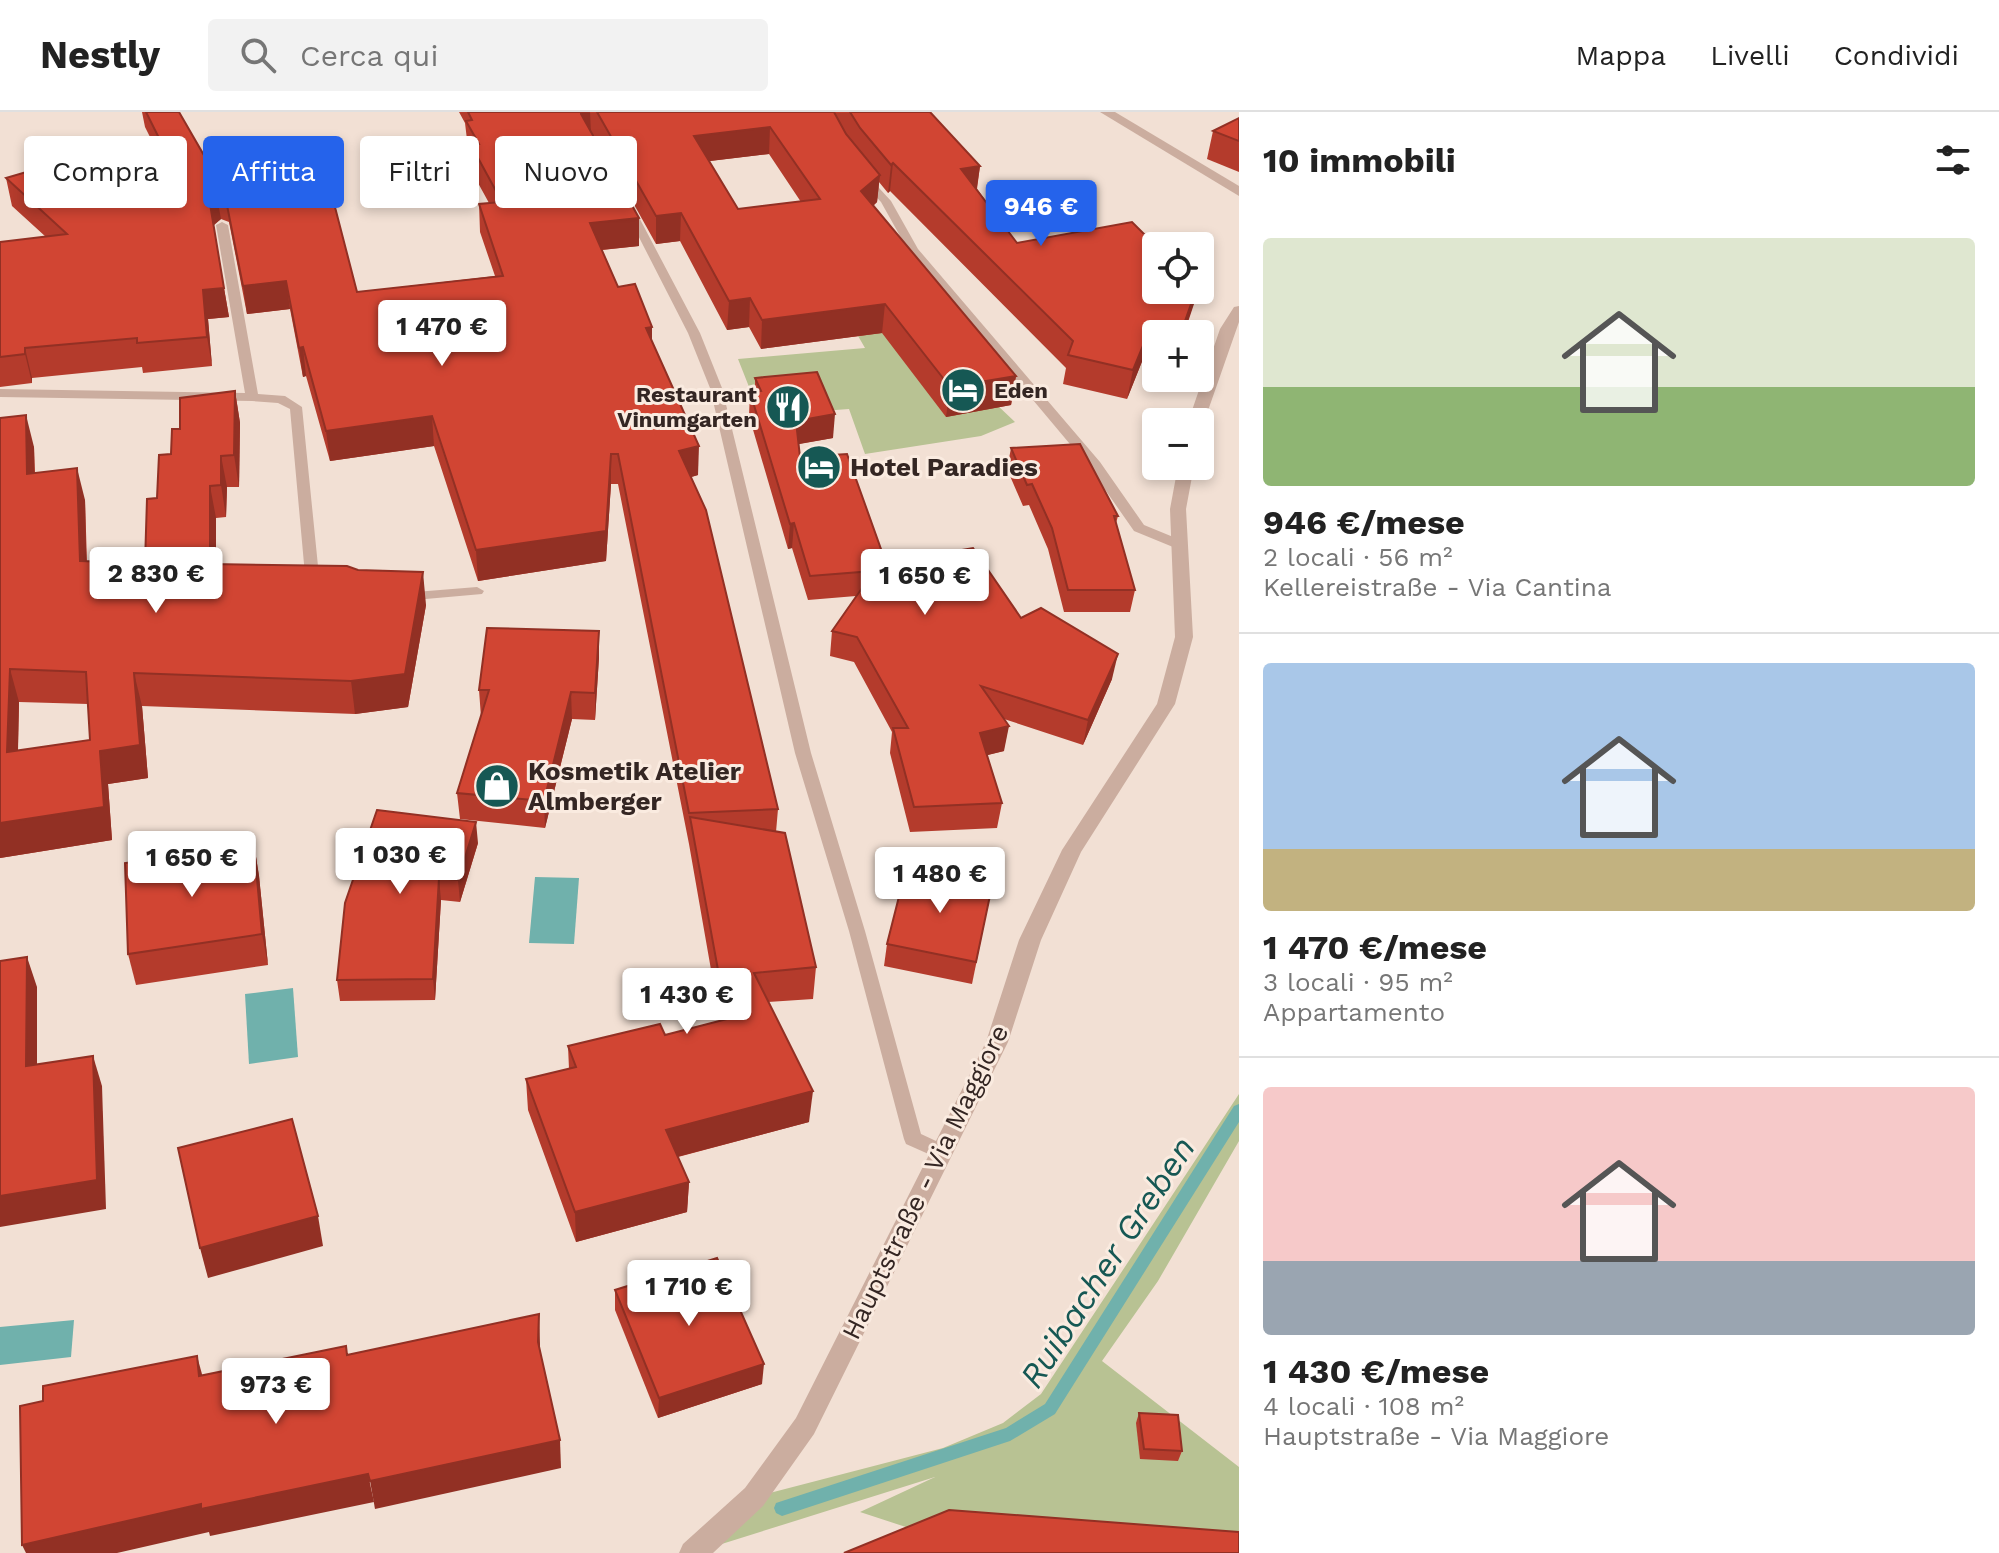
<!DOCTYPE html>
<html lang="it">
<meta charset="utf-8">
<style>
body{margin:0;font-family:"Work Sans",sans-serif;background:#f2f2f2;color:#222;height:100vh;display:flex;flex-direction:column;font-size:30px;white-space:nowrap}
*{box-sizing:border-box;margin:0}
p{font-size:26px;color:#767676}
.icon{flex:none;width:44px;height:44px;fill:none;stroke:currentColor;stroke-width:2;stroke-linecap:round;stroke-linejoin:round}
.map{position:relative;flex:1;overflow:hidden}
.side{display:flex;flex-direction:column;background:#fff;width:760px}
.side>*{flex:none}
.banner{position:absolute;left:24px;top:24px;width:760px;height:72px;display:flex;gap:16px}
.fabs{position:absolute;left:1142px;top:120px;display:grid;gap:16px}
.fabs a{display:grid;place-items:center;width:72px;height:72px;border-radius:8px;background:#fff;box-shadow:0 4px 12px #0003;font-size:40px}
.price{position:absolute;translate:-50% -68px;padding:0 18px;border-radius:8px;background:#fff;color:#222;font-size:26px;line-height:52px;filter:drop-shadow(0 2px 4px #0008)}
.price::after{content:'';position:absolute;left:50%;top:48px;width:24px;height:18px;margin-left:-12px;background:inherit;clip-path:polygon(0 0,100% 0,50% 100%)}
.price.selected{background:#2563eb;color:#fff}
ul{padding:0;list-style:none}
li{display:grid;align-content:center;gap:16px;height:424px;padding:0 24px}
li+li{border-top:2px solid #e0e0e0}
li span{display:grid;place-items:center;height:248px;border-radius:8px;color:#555}
li>.icon{margin-inline-start:auto}
span .icon{width:144px;height:144px;fill:#fffc;stroke-width:1}
li b{font-size:34px}
h2{display:flex;justify-content:space-between;align-items:center;height:96px;padding:0 24px;font-size:34px}
.chip{padding:0 28px;border-radius:8px;background:#fff;box-shadow:0 4px 12px #0003;font-size:28px;line-height:72px}
.chip.selected{background:#2563eb;color:#fff}
header{display:flex;align-items:center;gap:48px;box-sizing:border-box;height:112px;padding:0 40px;background:#fff;border-bottom:2px solid #e0e0e0}
header strong{font-size:38px}
nav{display:flex;gap:44px;margin-inline-start:auto;font-size:28px}
.search{width:560px;height:72px;background:#f2f2f2;display:flex;align-items:center;gap:20px;box-sizing:border-box;padding:0 28px;border-radius:8px;color:#767676;font-size:30px}
main{display:flex;flex:1;min-height:0}
.map>svg:first-child{display:block}
.green{fill:#b8c293}
.water{fill:#70b1ac}
.lines{fill:none;stroke-linecap:round;stroke-linejoin:round}
.stream{fill:#70b1ac;fill-rule:evenodd}
.service{fill:#cbad9f;fill-rule:evenodd}
.tertiary{fill:#cbad9f;fill-rule:evenodd}
.wall{fill:#b43b2c;fill-rule:evenodd}
.shaded-wall{fill:#923024}
.building{fill:#d14533;stroke:#923024;stroke-width:2;fill-rule:evenodd}
.labels{text-anchor:middle;dominant-baseline:central;stroke-width:6;stroke-linejoin:round;paint-order:stroke}
.far-poi-label{font-size:22px;font-weight:bold;fill:#342623;stroke:#faebe0;text-anchor:start}
.poi-label{font-size:26px;font-weight:bold;fill:#342623;stroke:#faebe0;text-anchor:start}
.street-label{font-size:26px;fill:#342623;stroke:#faebe0}
.near-water-label{font-size:34px;font-style:italic;fill:#165854;stroke:#faebe0}
</style>
<header>
<strong>Nestly</strong>
<div class="search"><svg class="icon" aria-label="search" viewBox="0 0 24 24"><circle cx="10" cy="10" r="6"/><path d="M15 15l6 6"/></svg>Cerca qui</div>
<nav><a>Mappa</a><a>Livelli</a><a>Condividi</a></nav>
</header>
<main>
<div class="map">
<svg width="1239" height="1441" viewBox="0 0 1239 1441">
<rect width="100%" height="100%" fill="#f2e0d4"/>
<!-- green -->
<g class="green">
<polygon points="899,200 1015,310 981,324 865,342 849,297 822,299 755,290 738,247 865,236 850,210"/>
<polygon points="1239,982 1239,1029 1158,1169 1102,1249 1239,1355 1239,1441 1040,1441 967,1435 860,1400 935,1365 693,1441 754,1385 943,1336 1003,1311 1041,1282"/>
</g>
<!-- water -->
<g class="water">
<polygon points="535,765 579,766 574,832 529,831"/>
<polygon points="293,876 298,945 249,952 245,882"/>
<polygon points="74,1208 71,1245 0,1253 0,1215"/>
</g>
<g class="lines">
<!-- stream -->
<polygon class="stream" points="1239,992 1239,1010 1055,1302 1010,1329 782,1404 776,1401 774,1396 776,1391 1006,1316 1045,1292 1234,994"/>
<!-- service -->
<g class="service">
<polygon points="860,64 868,64 891,89 918,137 1100,350 1144,413 1183,429 1185,432 1183,435 1173,435 1134,419 1090,356 909,140 881,90 860,68"/>
<polygon points="628,91 633,94 700,221 722,276 811,641 865,819 921,1022 949,1035 951,1040 949,1045 942,1048 906,1032 904,1027 849,819 795,641 710,276 688,221 623,94"/>
<polygon points="222,110 228,113 258,282 285,284 302,295 320,474 313,478 306,474 290,297 278,291 252,289 0,285 0,277 245,281 216,113"/>
<polygon points="477,475 484,479 482,482 403,489 396,485 403,481"/>
</g>
<!-- tertiary -->
<g class="tertiary">
<polygon points="1100,0 1115,0 1239,74 1239,84"/>
<polygon points="1239,194 1239,210 1204,310 1200,314 1200,310 1188,310 1220,217 1234,195"/>
<polygon points="1178,354 1194,354 1186,397 1193,525 1175,592 1081,740 1041,828 1008,930 814,1322 763,1394 713,1441 679,1441 683,1432 745,1376 796,1306 986,930 1019,828 1062,738 1157,592 1175,525 1170,397"/>
</g>
</g>
<!-- wall -->
<g class="wall">
<path d="M142,0H179L205,45L357,180L495,164L480,120L479,92L489,91L472,60L471,42L468,36L465,11L459,0H930L980,54L977,77L1017,131L1156,178H1197L1194,192L1156,222V244L1143,247L1127,287L1063,272L1066,256L890,79L888,81L879,70L877,90L873,94L1016,264L1011,293L946,305L882,221L761,237L749,215L727,218L680,129L656,132L597,26L593,23L639,134L602,138L618,175L652,215V231L698,363L691,365L778,697L776,720L816,855L813,887L768,890L809,1010L678,1045L689,1070L687,1100L576,1130L528,998L526,967L569,957L568,934L665,923L720,909L689,732L618,372H611L606,449L478,469L434,334L330,349L306,264L303,265L290,197L247,202L229,110L221,107L213,113L229,205L208,207L212,254L143,261L142,255L32,266V271L0,275V130L46,125L12,94L6,66L76,76L167,59L145,15ZM769,42L801,90L738,97L709,49Z"/>
<polygon points="1239,6 1239,60 1207,47 1213,19"/>
<polygon points="755,266 833,326 798,332 800,345 886,451 1021,506 1112,567 1083,633 1004,607 1004,639 987,643 1002,691 997,716 910,720 890,641 892,620 854,550 830,544 832,519 856,484 808,488 792,436 788,437 749,304 750,280 755,280"/>
<path d="M235,279L240,311L239,375H227L226,405L216,406V452L426,493L408,595L355,602L142,594L148,666L108,672L112,728L0,746V306L34,335L35,361L85,388L87,450L145,451L157,386L180,317ZM19,590L88,592L90,628L18,639Z"/>
<polygon points="1011,336 1118,404 1116,411 1135,478 1130,500 1064,500 1048,437 1029,393 1023,394 1007,357"/>
<polygon points="599,519 599,545 595,608 572,607 545,716 460,707 457,681 481,605 479,578"/>
<polygon points="478,731 460,790 441,788 435,888 340,889 337,868 345,791"/>
<polygon points="254,733 259,764 268,853 136,873 128,842"/>
<polygon points="992,774 972,872 884,854 887,832"/>
<polygon points="615,1178 762,1272 658,1306 615,1198"/>
<polygon points="1139,1301 1182,1339 1178,1349 1140,1347 1136,1311"/>
</g>
<!-- shaded-wall -->
<g class="shaded-wall">
<polygon points="581,0 590,0 591,21 582,24"/>
<polygon points="770,15 769,42 694,51 694,24"/>
<polygon points="893,51 890,79 888,81 891,53"/>
<polygon points="980,54 976,81 961,57"/>
<polygon points="880,63 877,90 859,107 861,79"/>
<polygon points="216,80 221,107 213,114 209,86"/>
<polygon points="681,101 680,129 656,132 656,104"/>
<polygon points="639,106 639,134 590,139 590,111"/>
<polygon points="286,169 290,197 247,202 243,174"/>
<polygon points="224,176 229,205 208,207 212,254 207,225 203,178"/>
<polygon points="1196,178 1197,178 1194,192 1184,222 1156,222 1156,244 1143,247 1127,287 1133,258 1149,219"/>
<polygon points="750,186 749,215 727,218 729,189"/>
<polygon points="885,192 882,221 761,237 762,208"/>
<polygon points="652,215 652,244 646,216"/>
<polygon points="303,235 306,264 303,265 299,236"/>
<polygon points="25,236 32,266 32,271 25,242"/>
<polygon points="1016,264 1011,293 946,305 950,275"/>
<polygon points="235,279 240,311 239,375 234,343"/>
<polygon points="835,302 833,326 794,333 796,309"/>
<polygon points="26,303 34,335 35,394 27,362"/>
<polygon points="432,304 434,334 330,349 326,319"/>
<polygon points="699,334 698,363 678,369 679,339"/>
<polygon points="611,342 611,372 606,449 478,469 476,438"/>
<polygon points="221,344 227,375 226,405 221,373"/>
<polygon points="77,356 85,388 87,482 80,449"/>
<polygon points="210,374 216,406 216,484 210,452"/>
<polygon points="794,411 792,436 788,437 790,412"/>
<polygon points="423,460 426,493 408,595 355,602 351,569"/>
<polygon points="599,519 599,545 595,608 595,581"/>
<polygon points="1118,542 1112,567 1083,633 1088,608"/>
<polygon points="10,557 19,590 17,673 7,640"/>
<polygon points="134,561 142,594 148,666 108,672 112,728 0,746 0,711 100,639"/>
<polygon points="571,580 572,607 545,716 544,689"/>
<polygon points="1009,614 1004,639 976,646 980,621"/>
<polygon points="476,710 478,731 460,790 458,768"/>
<polygon points="254,733 259,764 268,853 262,822"/>
<polygon points="439,766 441,788 435,888 433,867"/>
<polygon points="27,845 37,875 37,984 26,954"/>
<polygon points="93,944 102,974 106,1097 0,1115 0,1084"/>
<polygon points="813,979 809,1010 665,1048 666,1018"/>
<polygon points="689,1070 687,1100 576,1130 575,1100"/>
<polygon points="318,1104 323,1134 208,1166 200,1136"/>
<polygon points="539,1202 540,1232 540,1260 538,1230"/>
<polygon points="197,1244 205,1273 199,1264"/>
<polygon points="764,1252 762,1272 658,1306 659,1286"/>
<polygon points="560,1328 561,1356 375,1397 370,1369"/>
<polygon points="368,1362 374,1390 210,1424 209,1420 117,1441 26,1441 22,1433 201,1392"/>
</g>
<!-- building -->
<g class="building">
<polygon points="146,0 179,0 205,45 248,36 282,77 329,72 357,180 503,164 479,92 502,90 471,33 479,32 466,9 472,8 468,0 581,0 581,2 639,106 590,111 618,175 635,172 652,215 646,216 699,334 679,339 706,398 778,697 689,701 618,342 611,342 606,419 476,438 432,304 326,319 303,235 299,236 286,169 243,174 225,83 216,80 209,86 224,176 203,178 207,225 137,231 137,226 25,236 25,242 0,245 0,130 67,122 6,66 50,53 76,76 175,58"/>
<path d="M597,0H834L846,22L880,63L861,79L1016,264L950,275L885,192L762,208L750,186L729,189L681,101L656,104ZM770,15L820,87L738,97L694,24Z"/>
<polygon points="850,0 930,0 980,54 961,57 1017,131 1132,110 1156,134 1156,178 1196,178 1185,209 1149,219 1133,258 1068,243 1073,229 893,51 891,53 860,16"/>
<polygon points="1239,6 1239,29 1213,19"/>
<polygon points="817,260 835,302 796,309 800,345 847,342 886,451 973,436 1021,506 1041,496 1118,542 1088,608 981,574 1009,614 980,621 1002,691 914,695 893,616 908,616 857,525 832,519 874,459 810,464 794,411 790,412 750,280 761,279 755,266"/>
<path d="M235,279L234,343L221,344V373L210,374V452L347,454L358,458L423,460L405,562L351,569L134,561L140,633L100,639L104,695L0,711V306L26,303L27,362L77,356L80,449L145,451L147,387L157,386L159,343L171,342L172,317H180V286ZM10,557L86,560L90,628L7,640Z"/>
<polygon points="1080,332 1118,404 1114,404 1135,478 1068,478 1052,416 1032,372 1027,373 1011,336"/>
<polygon points="487,516 599,519 595,581 571,580 544,689 457,681 489,578 479,578"/>
<polygon points="377,698 476,710 458,768 439,766 433,867 337,868 345,791"/>
<polygon points="690,705 785,721 816,855 754,861 813,979 666,1018 689,1070 575,1100 526,967 576,955 568,934 660,912 665,923 727,907"/>
<polygon points="254,733 262,822 128,842 125,751"/>
<polygon points="906,757 992,774 976,850 887,832"/>
<polygon points="27,845 26,954 93,944 97,1068 0,1084 0,849"/>
<polygon points="292,1007 318,1104 200,1136 178,1036"/>
<polygon points="717,1146 764,1252 659,1286 615,1178"/>
<polygon points="539,1202 538,1230 560,1328 370,1369 368,1362 201,1397 201,1392 22,1433 20,1294 43,1289 43,1274 197,1244 199,1264 346,1234 347,1243"/>
<polygon points="1139,1301 1178,1303 1182,1339 1144,1337"/>
<polygon points="949,1398 1239,1420 1239,1441 844,1441"/>
</g>
<!-- icons -->
<defs>
<g id="hotel-disc" transform="scale(2.3)"><circle r="9.5" fill="#165854" stroke="#faebe0"/><path d="M-6-4.5h1.5V1H6V5H4.5V3h-9V5H-6ZM-4 0a1.8 1.8 0 1 1 3.6 0ZM.5 0V-2.5h3Q6-2.5 6 0Z" fill="#fff"/></g>
<g id="restaurant-disc" transform="scale(2.3)"><circle r="9.5" fill="#165854" stroke="#faebe0"/><path d="M-5-6h1v4h1v-4h1v4h1v-4h1v5L-1.5 .5V6h-2V.5L-5-1ZM5-6V6H3V1.5H1.5Q1.5-4 5-6Z" fill="#fff"/></g>
<g id="shop-disc" transform="scale(2.3)"><circle r="9.5" fill="#165854" stroke="#faebe0"/><path d="M-5-2.5h2.3a2.7 3.5 0 0 1 5.4 0H5L5.5 6h-11ZM-1.5-2.5h3a1.5 2.3 0 0 0-3 0Z" fill="#fff"/></g>
</defs>
<g fill-rule="evenodd">
<use href="#hotel-disc" x="963" y="278"/>
<use href="#restaurant-disc" x="788" y="295"/>
<use href="#hotel-disc" x="819" y="355"/>
<use href="#shop-disc" x="497" y="674"/>
</g>
<g class="labels">
<!-- far-poi labels -->
<g class="far-poi-label">
<text x="994" y="278">Eden</text>
<text x="757" y="282" text-anchor="end">Restaurant<tspan x="757" dy="25">Vinumgarten</tspan></text>
</g>
<!-- poi labels -->
<g class="poi-label">
<text x="850" y="355">Hotel Paradies</text>
<text x="528" y="659">Kosmetik Atelier<tspan x="528" dy="30">Almberger</tspan></text>
</g>
<!-- street labels -->
<g class="street-label">
<text transform="translate(925 1070) rotate(-64)">Hauptstraße - Via Maggiore</text>
</g>
<!-- near-water labels -->
<g class="near-water-label">
<text transform="translate(1107 1150) rotate(-57)">Ruibacher Greben</text>
</g>
</g>
</svg>
<div class="fabs">
<a><svg class="icon" aria-label="locate" viewBox="0 0 24 24"><circle cx="12" cy="12" r="6"/><path d="M12 2v4M12 18v4M2 12h4M18 12h4"/></svg></a>
<a>+</a>
<a>−</a>
</div>
<b class="price selected" style="left:1041px;top:136px">946 €</b>
<b class="price" style="left:442px;top:256px">1 470 €</b>
<b class="price" style="left:156px;top:503px">2 830 €</b>
<b class="price" style="left:925px;top:505px">1 650 €</b>
<b class="price" style="left:400px;top:784px">1 030 €</b>
<b class="price" style="left:192px;top:787px">1 650 €</b>
<b class="price" style="left:940px;top:803px">1 480 €</b>
<b class="price" style="left:687px;top:924px">1 430 €</b>
<b class="price" style="left:689px;top:1216px">1 710 €</b>
<b class="price" style="left:276px;top:1314px">973 €</b>
<div class="banner">
<a class="chip">Compra</a>
<a class="chip selected">Affitta</a>
<a class="chip">Filtri</a>
<a class="chip">Nuovo</a>
</div>
</div>
<section class="side">
<h2>10 immobili<svg class="icon" aria-label="filters" viewBox="0 0 24 24"><path d="M4 7h16M4 17h16"/><circle cx="9" cy="7" r="2"/><circle cx="15" cy="17" r="2"/></svg></h2>
<ul>
<li><span style="background:linear-gradient(#dfe7d0 60%,#8fb573 0)"><svg class="icon" aria-label="home" viewBox="0 0 24 24"><path d="M3 11l9-7 9 7M6 9v11h12V9"/></svg></span><div><b>946 €/mese</b><p>2 locali · 56 m²</p><p>Kellereistraße - Via Cantina</p></div></li>
<li><span style="background:linear-gradient(#a9c7e8 75%,#c2b280 0)"><svg class="icon" aria-label="home" viewBox="0 0 24 24"><path d="M3 11l9-7 9 7M6 9v11h12V9"/></svg></span><div><b>1 470 €/mese</b><p>3 locali · 95 m²</p><p>Appartamento</p></div></li>
<li><span style="background:linear-gradient(#f6c9c9 70%,#9aa5b1 0)"><svg class="icon" aria-label="home" viewBox="0 0 24 24"><path d="M3 11l9-7 9 7M6 9v11h12V9"/></svg></span><div><b>1 430 €/mese</b><p>4 locali · 108 m²</p><p>Hauptstraße - Via Maggiore</p></div></li>
</ul>
</section>
</main>
